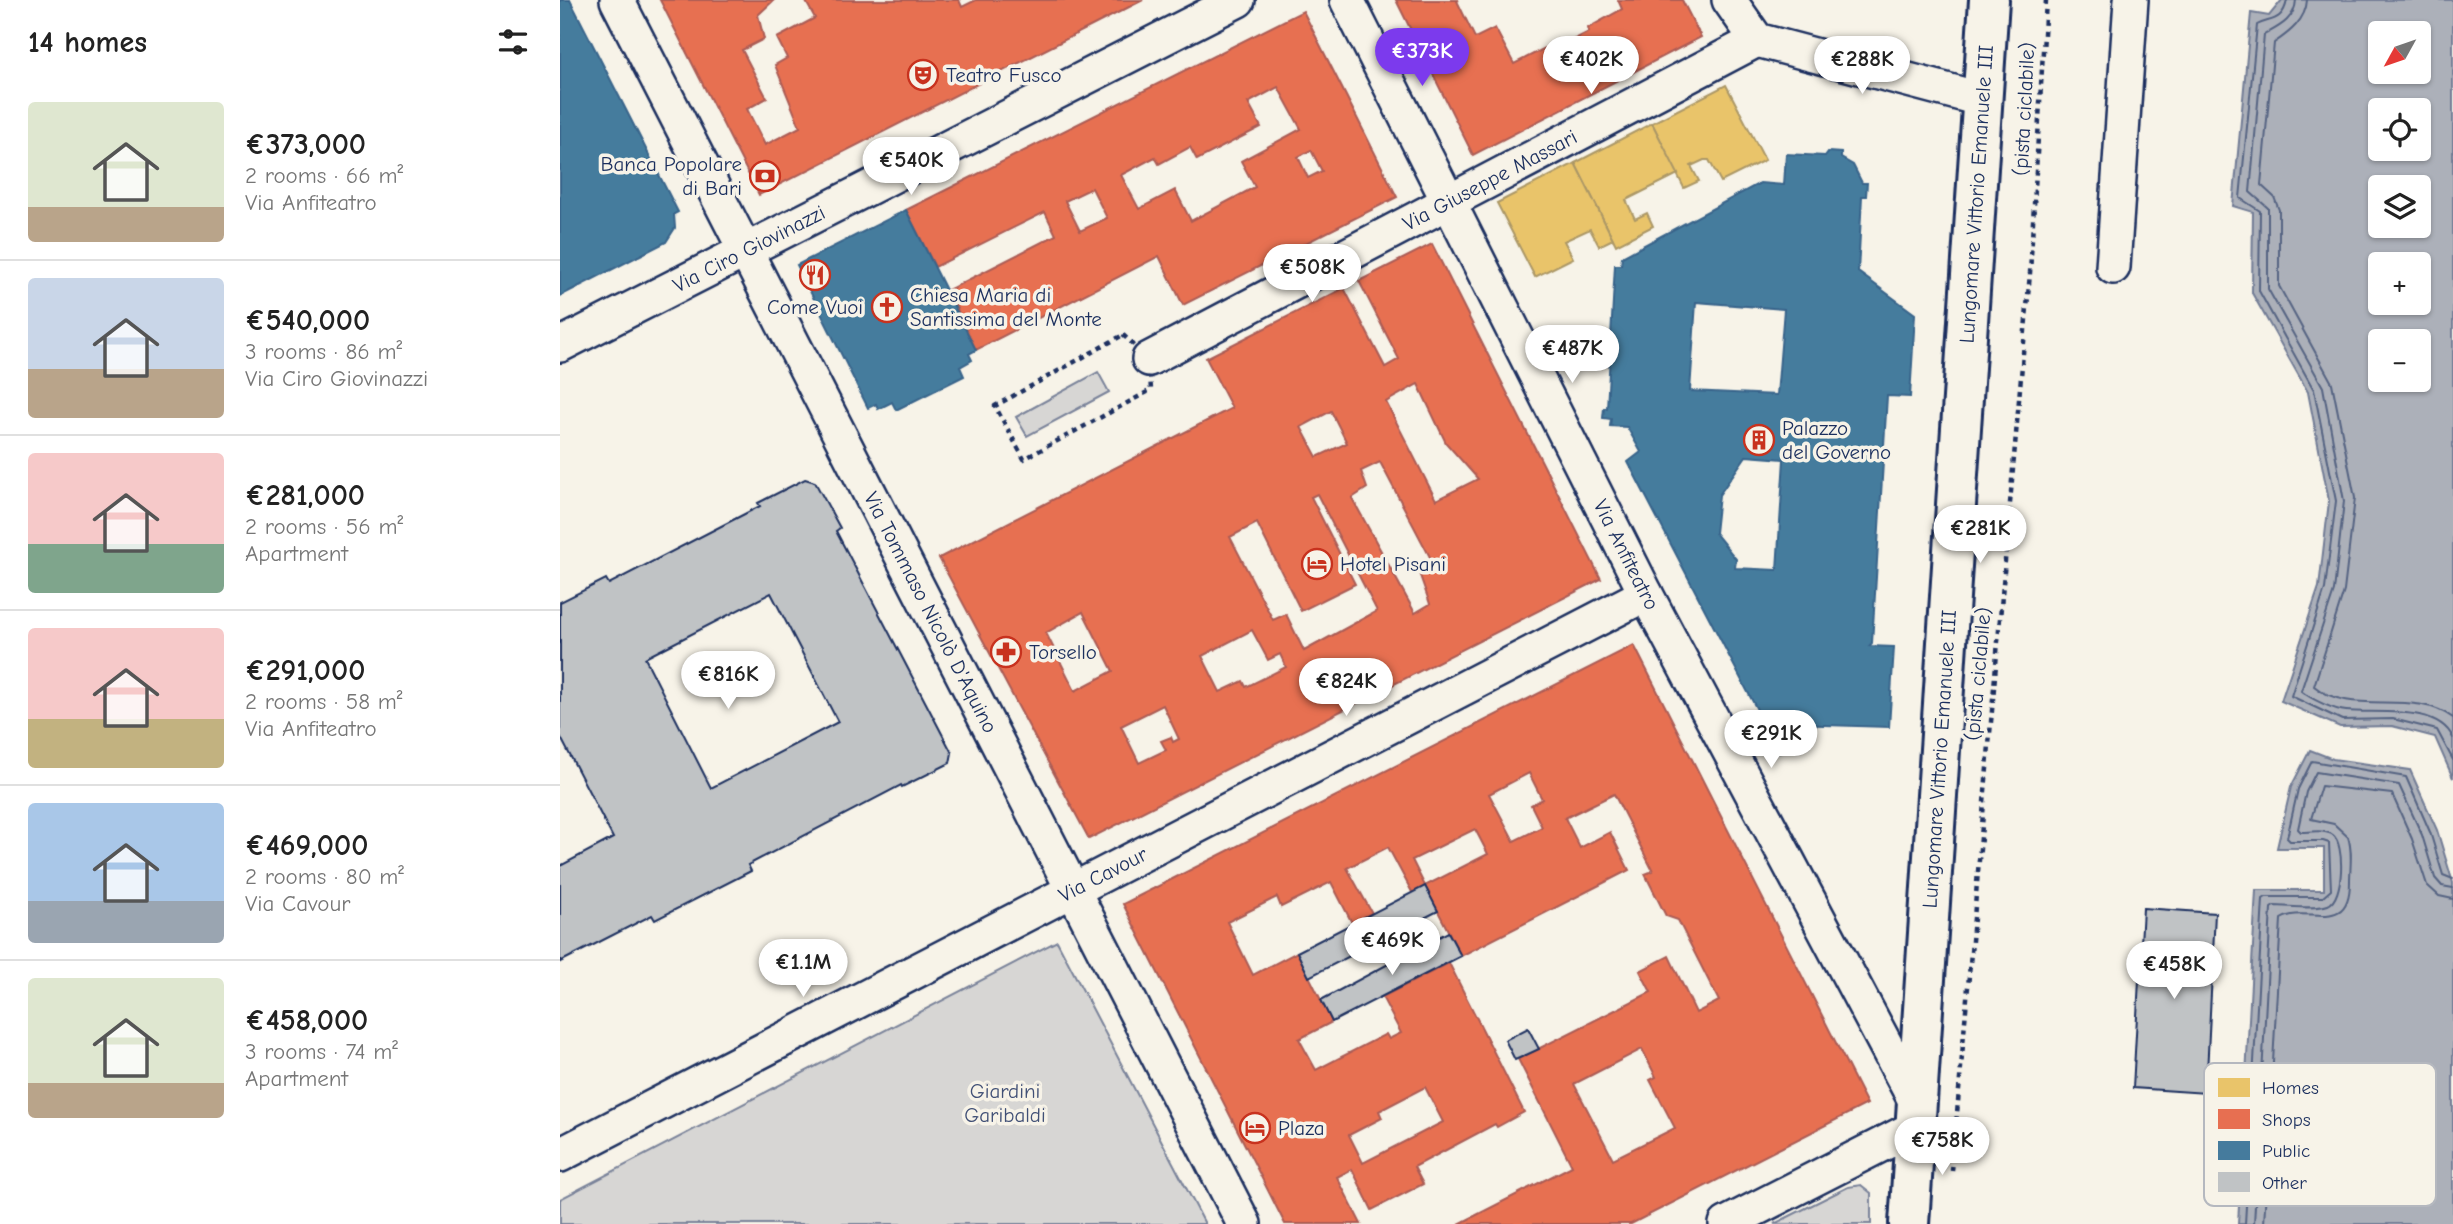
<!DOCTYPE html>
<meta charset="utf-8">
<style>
body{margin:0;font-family:"Comic Neue",sans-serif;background:#f6f6f6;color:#222;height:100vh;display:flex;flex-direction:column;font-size:26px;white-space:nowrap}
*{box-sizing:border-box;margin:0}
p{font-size:23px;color:#767676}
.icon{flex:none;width:38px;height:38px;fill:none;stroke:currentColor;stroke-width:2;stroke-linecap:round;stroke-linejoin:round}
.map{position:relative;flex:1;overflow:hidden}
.details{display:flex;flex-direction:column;background:#fff;width:560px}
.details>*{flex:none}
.needle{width:46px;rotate:230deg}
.controls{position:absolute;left:1808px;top:21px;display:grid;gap:14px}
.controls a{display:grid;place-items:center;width:63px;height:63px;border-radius:7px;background:#fff;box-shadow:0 2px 5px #0004;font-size:35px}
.price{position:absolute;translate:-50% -60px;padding:0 16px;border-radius:24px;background:#fff;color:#222;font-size:23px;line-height:46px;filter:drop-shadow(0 2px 4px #0008)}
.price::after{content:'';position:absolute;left:50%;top:42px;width:21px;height:16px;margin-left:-10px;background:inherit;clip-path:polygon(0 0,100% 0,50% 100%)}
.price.selected{background:#7c3aed;color:#fff}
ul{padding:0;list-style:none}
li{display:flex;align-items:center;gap:21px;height:175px;padding:0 28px}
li+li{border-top:2px solid #e0e0e0}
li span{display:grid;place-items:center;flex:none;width:196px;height:140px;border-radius:7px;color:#555}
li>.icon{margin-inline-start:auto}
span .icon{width:84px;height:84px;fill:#fffc;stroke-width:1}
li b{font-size:30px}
h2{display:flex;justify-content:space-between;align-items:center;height:84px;padding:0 28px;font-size:30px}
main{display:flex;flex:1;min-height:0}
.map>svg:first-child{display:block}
.green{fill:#d7d6d4;stroke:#798299;stroke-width:2}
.water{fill:#acb0b9;stroke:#727c95;stroke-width:2;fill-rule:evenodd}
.homes{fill:#e9c46a;stroke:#ab9766;stroke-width:2}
.shops{fill:#e76f51;stroke:#aa5c55;stroke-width:2;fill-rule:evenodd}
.public{fill:#457b9d;stroke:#38648a;stroke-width:2;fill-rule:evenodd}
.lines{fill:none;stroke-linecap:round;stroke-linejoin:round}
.shore{stroke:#556382;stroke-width:2}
.building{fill:#c0c3c5;stroke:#1b2f5e;stroke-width:2;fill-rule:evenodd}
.street-casing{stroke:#1b2f5e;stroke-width:38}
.secondary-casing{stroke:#1b2f5e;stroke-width:44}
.path{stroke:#1b2f5e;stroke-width:4.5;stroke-dasharray:5 5;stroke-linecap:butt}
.street{stroke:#f7f3e8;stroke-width:33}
.secondary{stroke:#f7f3e8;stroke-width:38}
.labels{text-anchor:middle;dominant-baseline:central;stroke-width:7;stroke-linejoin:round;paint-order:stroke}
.poi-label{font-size:21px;fill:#1b2f5e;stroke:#f7f3e8;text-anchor:start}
.street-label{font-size:21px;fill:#1b2f5e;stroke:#f7f3e8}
.park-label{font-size:21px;fill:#415076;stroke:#f7f3e8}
.key{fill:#f7f3e8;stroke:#b5b8bf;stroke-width:2}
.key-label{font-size:19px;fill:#1b2f5e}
</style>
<main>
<section class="details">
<h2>14 homes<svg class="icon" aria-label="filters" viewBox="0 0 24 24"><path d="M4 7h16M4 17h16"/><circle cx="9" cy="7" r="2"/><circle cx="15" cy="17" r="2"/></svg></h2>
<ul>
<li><span style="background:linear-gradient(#dfe7d0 75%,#b9a48a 0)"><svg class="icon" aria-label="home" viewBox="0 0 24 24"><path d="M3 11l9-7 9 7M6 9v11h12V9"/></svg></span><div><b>€373,000</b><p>2 rooms · 66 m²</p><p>Via Anfiteatro</p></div></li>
<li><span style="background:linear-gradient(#c9d6e8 65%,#b9a48a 0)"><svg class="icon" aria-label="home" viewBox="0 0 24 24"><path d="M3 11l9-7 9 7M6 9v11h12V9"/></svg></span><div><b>€540,000</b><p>3 rooms · 86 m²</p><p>Via Ciro Giovinazzi</p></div></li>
<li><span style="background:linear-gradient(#f6c9c9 65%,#7fa58c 0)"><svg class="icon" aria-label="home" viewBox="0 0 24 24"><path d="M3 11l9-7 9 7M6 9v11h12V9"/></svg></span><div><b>€281,000</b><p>2 rooms · 56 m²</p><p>Apartment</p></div></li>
<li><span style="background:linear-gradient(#f6c9c9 65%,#c2b280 0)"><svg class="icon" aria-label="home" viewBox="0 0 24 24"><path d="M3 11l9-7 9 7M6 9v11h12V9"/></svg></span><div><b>€291,000</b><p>2 rooms · 58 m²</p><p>Via Anfiteatro</p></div></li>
<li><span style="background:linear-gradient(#a9c7e8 70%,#9aa5b1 0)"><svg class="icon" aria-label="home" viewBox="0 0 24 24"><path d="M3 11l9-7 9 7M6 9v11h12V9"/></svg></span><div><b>€469,000</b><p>2 rooms · 80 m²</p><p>Via Cavour</p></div></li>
<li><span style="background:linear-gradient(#dfe7d0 75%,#b9a48a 0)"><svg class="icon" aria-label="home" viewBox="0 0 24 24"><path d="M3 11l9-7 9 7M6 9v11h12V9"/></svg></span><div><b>€458,000</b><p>3 rooms · 74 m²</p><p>Apartment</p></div></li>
</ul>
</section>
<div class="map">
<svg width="1893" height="1224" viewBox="0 0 1893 1224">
<rect width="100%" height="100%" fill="#f7f3e8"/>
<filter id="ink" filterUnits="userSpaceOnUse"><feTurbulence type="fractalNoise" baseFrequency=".0143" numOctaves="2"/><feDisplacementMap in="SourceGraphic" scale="14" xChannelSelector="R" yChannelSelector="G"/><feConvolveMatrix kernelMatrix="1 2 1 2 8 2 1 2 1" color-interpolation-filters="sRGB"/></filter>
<g filter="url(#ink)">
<!-- green -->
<g class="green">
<polygon points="538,372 549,392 467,436 456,417"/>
<polygon points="497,941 645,1224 0,1224 0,1199"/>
<polygon points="1301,1185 1311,1193 1311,1224 1214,1224 1288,1187"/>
</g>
<!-- water -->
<g class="water">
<path d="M1722,0H1893V778L1875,737L1832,726L1780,727L1721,701L1759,587L1769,501L1748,392L1692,293L1693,212L1673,206L1691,13L1709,16ZM1820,33H1858V72H1820ZM1820,110H1858V149H1820ZM1820,187H1858V226H1820ZM1820,264H1858V303H1820ZM1820,341H1858V380H1820Z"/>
<polygon points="1750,750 1773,759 1850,770 1877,830 1893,883 1893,1224 1678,1224 1696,890 1764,890 1764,848 1717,848 1731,787"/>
</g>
<!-- homes -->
<g class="homes">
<polygon points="1166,85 1205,160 1161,182 1149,160 1144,160 1131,166 1139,181 1124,188 1092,123"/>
<polygon points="1092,123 1118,174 1066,200 1075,219 1087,213 1093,226 1056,245 1015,163"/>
<polygon points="1015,163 1053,239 1039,246 1030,229 1004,241 1013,258 975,277 937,203"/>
</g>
<!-- shops -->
<g class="shops">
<polygon points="100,0 214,0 198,15 204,39 182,50 207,98 187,109 205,145 240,127 215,65 227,58 217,38 255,18 245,0 399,0 402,7 416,0 583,0 199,195"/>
<polygon points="836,0 899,0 897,1 915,38 935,28 954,64 999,41 1001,46 1029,32 1028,28 1062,9 1058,0 1122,0 1141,37 913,155"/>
<path d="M743,11L837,197L623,305L599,256L416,350L388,290L496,235L485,212L375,267L346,210ZM718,87L741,129L681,161L695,187L631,221L615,190L579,209L561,175L595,157L599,164L630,147L637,160L701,127L688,103ZM751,150L762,171L748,178L738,157ZM532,188L547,218L520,231L505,201Z"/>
<path d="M872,244L1041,579L529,839L379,558L672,408L646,358L784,288L825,367L839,359L799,281ZM858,384L886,443L918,479L876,500L826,402ZM771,411L787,443L757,457L741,427ZM820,462L871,559L857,567L870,604L855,613L792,498L807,488L801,471ZM757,494L817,611L744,651L726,614L713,620L670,537L697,523L741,611L795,584L751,497ZM523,612L553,671L515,691L486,633ZM692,630L708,660L720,654L726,667L686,687L683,681L660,692L642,656ZM603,705L619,739L613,742L611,737L601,741L606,750L579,763L561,726Z"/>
<path d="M1074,645L1307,1104L1071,1224H899L1012,1166L958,1059L1091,992L1080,971L1109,956L1136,1013L1159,1001L1118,920L1106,916L1085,874L1093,871L1054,794L1005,818L1020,848L1050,832L1069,870L901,956L865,886L853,894L828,847L787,868L812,913L792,923L771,882L721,907L717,897L667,922L693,975L737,952L772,1022L739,1039L756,1070L826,1034L829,1039L841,1033L822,997L889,963L964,1112L937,1127L935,1124L854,1167L863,1184L812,1210L792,1169L777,1177L801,1224H725L563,904ZM969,773L982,799L971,805L982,827L954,841L929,794ZM915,829L928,854L865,886L852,860ZM1082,1049L1096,1077L1090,1080L1115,1128L1053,1159L1014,1084ZM865,1087L883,1122L803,1163L789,1135L822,1118L819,1111Z"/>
</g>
<!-- public -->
<g class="public">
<polygon points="0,0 10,0 118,212 114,214 115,228 106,242 0,296"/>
<path d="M1268,152L1281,153V158L1293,165L1302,183H1307L1306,196H1302L1298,272L1355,314L1350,397L1327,396L1312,643L1309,646L1334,647L1329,727L1232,724L1241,742L1219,752L1068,462L1081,452L1067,427L1050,426L1051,419L1043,418L1044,408H1047L1055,265H1061L1062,257L1200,183L1224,185L1226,154L1265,156ZM1136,302L1224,309L1217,395L1130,391ZM1186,456L1224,459L1217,570L1175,568L1176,559L1155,533L1159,495Z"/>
<polygon points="346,210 416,350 409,354 412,360 400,367 404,376 336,410 332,402 318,409 316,404 308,408 237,265"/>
</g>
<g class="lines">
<!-- shore -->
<g class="shore">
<path d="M1727,0C1723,23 1709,18 1697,25L1680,198L1700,211L1699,291L1754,390L1776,501L1765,589L1731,696L1782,720L1833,719L1877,730L1893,760"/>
<path d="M1736,0C1735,20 1718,27 1704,35L1690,192L1708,208V289L1763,387L1784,501L1774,591L1741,691C1751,699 1774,710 1786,711C1817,714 1878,704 1893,738"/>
<path d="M1747,0C1746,20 1729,33 1714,43L1701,185L1714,197L1719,210V286L1772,383L1795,498L1784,591L1754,686C1792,718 1853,687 1893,718"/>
<polyline points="1685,1224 1703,899 1706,897 1763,897 1771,890 1769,843 1763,841 1730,841 1727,838 1738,789 1752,761 1846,777 1870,832 1883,875 1893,879"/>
<path d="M1694,1224L1711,908L1714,906C1730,906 1754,910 1768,905C1784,899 1785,844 1773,835C1765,829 1751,832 1741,832L1738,829L1746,792L1756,772L1839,785L1862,835L1875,878L1882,886L1893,888"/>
<path d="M1704,1224L1721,919C1746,903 1790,937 1790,881C1790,867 1793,851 1788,837L1774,824L1751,819L1761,786L1832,794L1852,839L1867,885L1879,896L1893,899"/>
</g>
</g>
<!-- building -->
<g class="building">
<path d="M245,479L255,482L280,528L276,531L392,753L390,763L342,787L341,785L188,865L191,871L95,920L92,915L0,962V866L53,838L0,736V602L46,579L49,584L200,506L198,503ZM211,593L278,722L151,788L85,658Z"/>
<polygon points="865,886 878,911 749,977 737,952"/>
<polygon points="1583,908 1655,913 1646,1093 1573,1088"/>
<polygon points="888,932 901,956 772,1022 761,1000"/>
<polygon points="968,1028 979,1049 955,1060 945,1040"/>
</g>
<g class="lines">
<!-- street casing -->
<g class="street-casing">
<g id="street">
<path id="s1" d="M57,0L684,1224"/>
<path id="s2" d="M787,0L1086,594L1357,1104"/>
<polyline points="1169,0 1197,40 1420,99"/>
<polyline points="1553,267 1571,0"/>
<path id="s3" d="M0,345L678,0"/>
<path id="s4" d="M589,359L1197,40"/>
<path id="s5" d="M0,1155L1086,594"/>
<polyline points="1166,1224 1356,1127"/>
</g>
</g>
<!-- secondary casing -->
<g class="secondary-casing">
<g id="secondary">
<path id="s6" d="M1349,1224L1429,0"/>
</g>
</g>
<!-- path -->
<g class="path">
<polygon points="563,335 589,359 591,390 464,459 435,406"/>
<polyline points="1392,1171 1470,273 1486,0"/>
</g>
<!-- street -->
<use href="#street" class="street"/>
<!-- secondary -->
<use href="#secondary" class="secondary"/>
</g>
</g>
<!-- icons -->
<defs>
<g id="theatre-ring" transform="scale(1.575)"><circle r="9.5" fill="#f7f3e8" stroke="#c8321e" stroke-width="1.5"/><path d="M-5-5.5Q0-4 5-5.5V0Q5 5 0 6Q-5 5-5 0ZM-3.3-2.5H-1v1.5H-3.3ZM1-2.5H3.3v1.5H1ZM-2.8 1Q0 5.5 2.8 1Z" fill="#c8321e"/></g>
<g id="bank-ring" transform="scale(1.575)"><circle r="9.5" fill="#f7f3e8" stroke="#c8321e" stroke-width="1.5"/><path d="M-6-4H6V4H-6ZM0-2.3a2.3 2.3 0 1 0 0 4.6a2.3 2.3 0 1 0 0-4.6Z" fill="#c8321e"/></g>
<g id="restaurant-ring" transform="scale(1.575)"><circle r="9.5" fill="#f7f3e8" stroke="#c8321e" stroke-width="1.5"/><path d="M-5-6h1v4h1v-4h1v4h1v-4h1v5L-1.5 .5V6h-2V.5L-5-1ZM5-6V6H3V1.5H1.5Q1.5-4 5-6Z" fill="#c8321e"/></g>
<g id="church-ring" transform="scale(1.575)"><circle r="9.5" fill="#f7f3e8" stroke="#c8321e" stroke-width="1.5"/><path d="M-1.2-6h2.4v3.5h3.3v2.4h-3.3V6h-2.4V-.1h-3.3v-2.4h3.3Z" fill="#c8321e"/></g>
<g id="building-ring" transform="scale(1.575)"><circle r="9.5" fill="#f7f3e8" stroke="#c8321e" stroke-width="1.5"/><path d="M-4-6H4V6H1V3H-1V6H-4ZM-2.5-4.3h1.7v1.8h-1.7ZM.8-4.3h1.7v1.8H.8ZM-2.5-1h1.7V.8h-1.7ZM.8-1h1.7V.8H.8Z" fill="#c8321e"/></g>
<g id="hotel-ring" transform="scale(1.575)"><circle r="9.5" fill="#f7f3e8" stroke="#c8321e" stroke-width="1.5"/><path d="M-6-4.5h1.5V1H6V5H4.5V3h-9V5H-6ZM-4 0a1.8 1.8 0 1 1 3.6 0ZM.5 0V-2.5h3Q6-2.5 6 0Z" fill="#c8321e"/></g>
<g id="pharmacy-ring" transform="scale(1.575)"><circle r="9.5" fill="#f7f3e8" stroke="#c8321e" stroke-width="1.5"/><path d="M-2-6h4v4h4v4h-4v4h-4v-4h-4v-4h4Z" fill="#c8321e"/></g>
</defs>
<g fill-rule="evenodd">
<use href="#theatre-ring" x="363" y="75"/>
<use href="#bank-ring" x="205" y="176"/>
<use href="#restaurant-ring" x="255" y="275"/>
<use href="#church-ring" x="327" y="307"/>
<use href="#building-ring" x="1199" y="440"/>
<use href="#hotel-ring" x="757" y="564"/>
<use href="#pharmacy-ring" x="446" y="652"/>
<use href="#hotel-ring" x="695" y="1128"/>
</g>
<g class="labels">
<!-- poi labels -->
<g class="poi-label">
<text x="386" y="75">Teatro Fusco</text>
<text x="182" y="164" text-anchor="end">Banca Popolare<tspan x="182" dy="24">di Bari</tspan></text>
<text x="350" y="295">Chiesa Maria di<tspan x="350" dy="24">Santissima del Monte</tspan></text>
<text x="255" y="307" text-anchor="middle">Come Vuoi</text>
<text x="1222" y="428">Palazzo<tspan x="1222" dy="24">del Governo</tspan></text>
<text x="780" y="564">Hotel Pisani</text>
<text x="469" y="652">Torsello</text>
<text x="718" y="1128">Plaza</text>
</g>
<!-- street labels -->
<g class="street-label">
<text transform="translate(1464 109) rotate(-87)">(pista ciclabile)</text>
<text stroke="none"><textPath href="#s4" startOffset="385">Via Giuseppe Massari</textPath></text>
<text stroke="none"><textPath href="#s6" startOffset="1032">Lungomare Vittorio Emanuele III</textPath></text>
<text stroke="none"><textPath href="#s3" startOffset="212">Via Ciro Giovinazzi</textPath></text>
<text stroke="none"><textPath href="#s2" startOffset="621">Via Anfiteatro</textPath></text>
<text stroke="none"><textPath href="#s1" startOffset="688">Via Tommaso Nicolò D'Aquino</textPath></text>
<text transform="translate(1418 674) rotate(-85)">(pista ciclabile)</text>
<text stroke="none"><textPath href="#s6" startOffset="466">Lungomare Vittorio Emanuele III</textPath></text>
<text stroke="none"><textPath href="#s5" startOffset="611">Via Cavour</textPath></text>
</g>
<!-- park labels -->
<g class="park-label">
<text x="445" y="1091">Giardini<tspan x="445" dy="24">Garibaldi</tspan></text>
</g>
</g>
<!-- legend -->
<rect x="1644" y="1063" width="232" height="143" rx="10" class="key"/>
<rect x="1658" y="1078" width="32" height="19" fill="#e9c46a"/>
<rect x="1658" y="1109" width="32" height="20" fill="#e76f51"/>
<rect x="1658" y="1141" width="32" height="19" fill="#457b9d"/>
<rect x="1658" y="1172" width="32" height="20" fill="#c0c3c5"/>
<g class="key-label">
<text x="1702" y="1094">Homes</text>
<text x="1702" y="1126">Shops</text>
<text x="1702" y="1157">Public</text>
<text x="1702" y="1189">Other</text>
</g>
</svg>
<div class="controls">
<a><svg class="needle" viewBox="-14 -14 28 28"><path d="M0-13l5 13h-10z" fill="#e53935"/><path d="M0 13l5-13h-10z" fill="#767676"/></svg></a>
<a><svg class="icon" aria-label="locate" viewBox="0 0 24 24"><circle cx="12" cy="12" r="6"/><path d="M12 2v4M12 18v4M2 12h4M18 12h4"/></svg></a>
<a><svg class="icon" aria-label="layers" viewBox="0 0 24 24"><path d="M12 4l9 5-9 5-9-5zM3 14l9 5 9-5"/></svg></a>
<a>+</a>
<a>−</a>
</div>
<b class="price selected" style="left:862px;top:88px">€373K</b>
<b class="price" style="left:1031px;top:96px">€402K</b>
<b class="price" style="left:1302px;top:96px">€288K</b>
<b class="price" style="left:351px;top:197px">€540K</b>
<b class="price" style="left:752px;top:304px">€508K</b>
<b class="price" style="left:1012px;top:385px">€487K</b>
<b class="price" style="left:1420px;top:565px">€281K</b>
<b class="price" style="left:168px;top:711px">€816K</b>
<b class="price" style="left:786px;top:718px">€824K</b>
<b class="price" style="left:1211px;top:770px">€291K</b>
<b class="price" style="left:832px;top:977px">€469K</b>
<b class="price" style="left:243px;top:999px">€1.1M</b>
<b class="price" style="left:1614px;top:1001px">€458K</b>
<b class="price" style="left:1382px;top:1177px">€758K</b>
</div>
</main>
